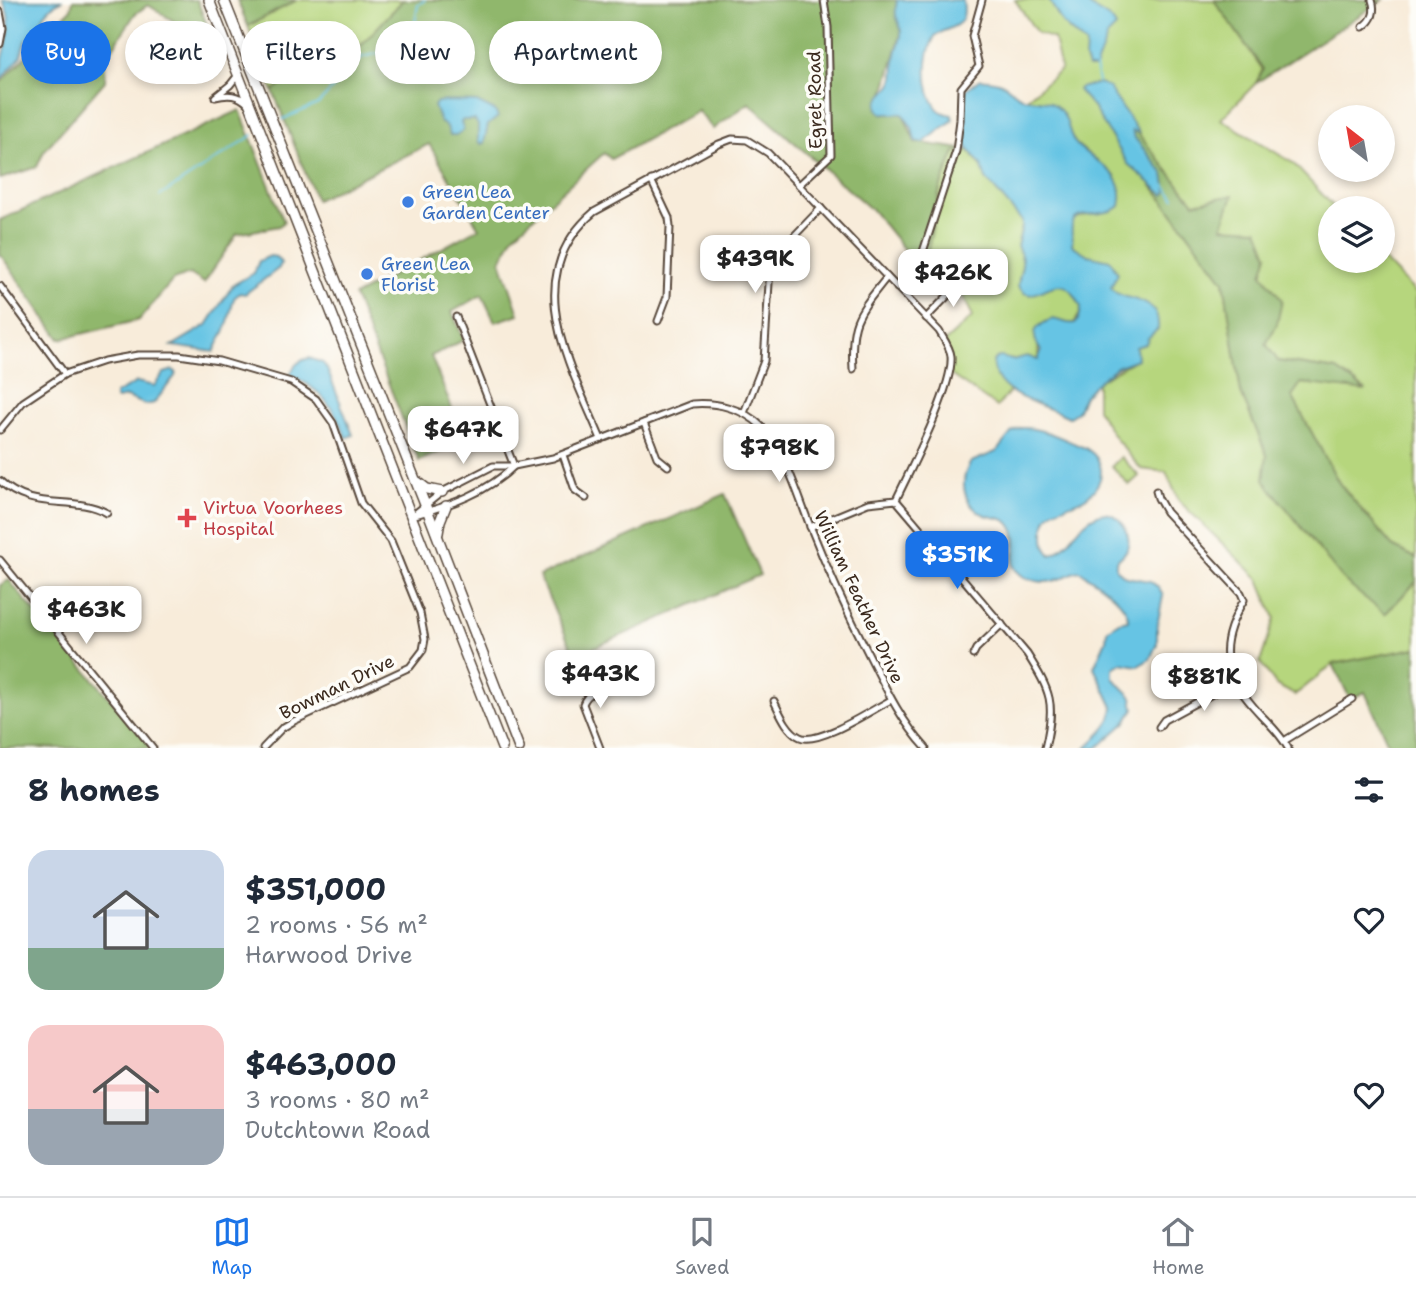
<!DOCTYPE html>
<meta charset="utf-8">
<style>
body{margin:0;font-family:"Shantell Sans",sans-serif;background:#f2f2f3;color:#1f2937;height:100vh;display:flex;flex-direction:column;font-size:26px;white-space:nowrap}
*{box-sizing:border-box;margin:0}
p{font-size:23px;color:#747a83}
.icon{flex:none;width:38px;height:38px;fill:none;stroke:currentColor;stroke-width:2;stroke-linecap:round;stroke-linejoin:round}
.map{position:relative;height:748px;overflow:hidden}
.drawer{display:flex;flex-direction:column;background:#fff;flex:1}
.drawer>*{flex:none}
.top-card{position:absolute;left:21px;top:21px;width:700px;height:63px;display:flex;gap:14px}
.needle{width:46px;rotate:329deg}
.buttons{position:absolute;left:1318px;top:105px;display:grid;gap:14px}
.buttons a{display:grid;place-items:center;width:77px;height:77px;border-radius:50%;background:#fff;box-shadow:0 4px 10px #0003;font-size:35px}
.price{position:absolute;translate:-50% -60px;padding:0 16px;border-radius:14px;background:#fff;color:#222;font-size:23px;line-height:46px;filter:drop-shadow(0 2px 4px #0008)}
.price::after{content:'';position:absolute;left:50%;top:42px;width:21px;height:16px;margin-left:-10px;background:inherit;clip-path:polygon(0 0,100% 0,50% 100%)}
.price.selected{background:#1a73e8;color:#fff}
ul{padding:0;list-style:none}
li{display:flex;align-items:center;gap:21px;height:175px;padding:0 28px}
li span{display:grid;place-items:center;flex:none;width:196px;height:140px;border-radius:21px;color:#555}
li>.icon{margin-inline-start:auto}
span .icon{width:84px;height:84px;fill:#fffc;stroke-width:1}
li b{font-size:30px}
h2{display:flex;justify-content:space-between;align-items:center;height:84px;padding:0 28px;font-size:30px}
.tag{padding:0 24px;border-radius:32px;background:#fff;box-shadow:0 4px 10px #0003;font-size:24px;line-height:63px}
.tag.selected{background:#1a73e8;color:#fff}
.menu{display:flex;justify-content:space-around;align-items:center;height:98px;border-top:2px solid #e0e1e3;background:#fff;font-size:19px;color:#747a83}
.menu a{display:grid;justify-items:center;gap:4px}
.menu .selected{color:#1a73e8}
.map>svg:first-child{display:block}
.green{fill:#b6d67d;stroke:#78804e;stroke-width:2}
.forest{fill:#90b76c;stroke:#667045;stroke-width:2}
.water{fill:#66c4e4;stroke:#507781;stroke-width:2}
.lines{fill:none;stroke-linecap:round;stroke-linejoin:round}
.stream{stroke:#66c4e4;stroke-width:2}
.minor-casing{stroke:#57473a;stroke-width:9}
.trunk-casing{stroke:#57473a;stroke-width:12}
.minor{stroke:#fff;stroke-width:5}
.trunk{stroke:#fff;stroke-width:9}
.shop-dot{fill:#3f7fe0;stroke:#fdfcf7;stroke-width:2.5}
.health-dot{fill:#e0444e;stroke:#fdfcf7;stroke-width:2.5}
.labels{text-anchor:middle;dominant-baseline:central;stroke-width:7;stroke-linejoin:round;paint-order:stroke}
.street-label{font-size:18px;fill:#3b2a1e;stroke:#fdfcf7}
.shop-label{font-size:18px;fill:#366cbe;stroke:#fdfcf7;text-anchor:start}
.health-label{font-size:18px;fill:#be3a42;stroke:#fdfcf7;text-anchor:start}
</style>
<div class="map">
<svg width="1416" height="748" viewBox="0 0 1416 748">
<rect width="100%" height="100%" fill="#fdfcf7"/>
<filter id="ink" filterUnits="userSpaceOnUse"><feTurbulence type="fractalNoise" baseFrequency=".0143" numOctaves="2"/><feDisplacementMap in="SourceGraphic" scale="14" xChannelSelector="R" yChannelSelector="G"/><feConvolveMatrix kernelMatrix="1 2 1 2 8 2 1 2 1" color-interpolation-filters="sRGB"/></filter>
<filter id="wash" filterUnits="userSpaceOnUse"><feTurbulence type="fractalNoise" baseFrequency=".00686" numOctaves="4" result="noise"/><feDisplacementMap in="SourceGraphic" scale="28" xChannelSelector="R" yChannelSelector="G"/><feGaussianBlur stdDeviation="1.57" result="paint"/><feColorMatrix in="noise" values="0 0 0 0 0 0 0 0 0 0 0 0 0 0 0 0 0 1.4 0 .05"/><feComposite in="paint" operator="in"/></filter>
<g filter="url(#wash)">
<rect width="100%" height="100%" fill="#f8ecda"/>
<!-- green -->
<g class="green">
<polygon points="297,0 403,0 342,66 307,29 297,73 273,91 248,26"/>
<polygon points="1015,0 1214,0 1263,70 1256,83 1221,119 1293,163 1335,208 1330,208 1330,261 1382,261 1383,259 1416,293 1416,558 1392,546 1339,483 1292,396 1301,383 1364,389 1337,370 1278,361 1266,344 1277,324 1262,274 1268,255 1221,227 1194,203 1102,89 1080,90 1224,281 1241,393 1267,455 1265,480 1385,614 1416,582 1416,648 1333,664 1295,695 1276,685 1260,662 1275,618 1259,579 1179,501 1166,472 1141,469 1116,439 1097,409 1097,382 1136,359 1136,347 1155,311 1113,292 1081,312 1074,323 1039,327 1038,360 995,359 1010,391 997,407 948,373 945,342 973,316 953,277 927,255 940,188 955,152 969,150 1022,220 1076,218 1120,206 1115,176 1075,143 1057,107 1027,98 1061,70 1054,39 1037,33"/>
<polygon points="1121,457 1139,476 1129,485 1112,466"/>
</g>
<!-- forest -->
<g class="forest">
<polygon points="73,0 197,0 223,65 217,74 202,57 194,34 148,5 135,14 105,60 105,81 44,151 37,167 0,179 0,83 71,9"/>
<polygon points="237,0 297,0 248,26"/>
<polygon points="403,0 900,0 901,34 879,111 903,114 915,142 969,150 955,152 940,188 927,255 905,277 910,257 873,211 749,103 713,129 698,111 611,159 604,153 513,236 501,261 519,314 495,322 482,295 452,312 464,340 431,356 465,441 419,461 354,296 479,228 429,144 316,200 273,91 297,73 307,28 342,66"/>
<polygon points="1214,0 1383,0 1256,83 1263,69"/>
<polygon points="1080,89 1102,89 1194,203 1233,195 1222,227 1258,229 1268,255 1262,274 1282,300 1277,324 1266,344 1278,361 1337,370 1366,391 1301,383 1292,396 1339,483 1392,546 1416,558 1416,582 1385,614 1345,582 1264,480 1267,455 1241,393 1224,281"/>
<polygon points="240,110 284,222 279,226 237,234 204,283 190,274 173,280 139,320 60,339 0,254 0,220"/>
<polygon points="725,494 760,575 575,656 539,576"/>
<polygon points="9,580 25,600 153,748 0,748 0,585"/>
<polygon points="1416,648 1416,748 1390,748 1365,692 1350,699 1333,664"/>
</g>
<!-- water -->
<g class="water">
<path d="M2,0H63L52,6L44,15L37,29L25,42L20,58L0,80C0,51 19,29 2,0Z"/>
<path d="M897,0H963C968,29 953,24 935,36C924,55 923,89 937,108C940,112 946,114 952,115L953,120L923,143L915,141L912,128L903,114C896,112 882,118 878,109C873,99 891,90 893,81C896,73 893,63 896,54C897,47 902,39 901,32C899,17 893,20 897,0Z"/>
<path d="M1049,0H1083C1093,11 1110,14 1116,27L1108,35L1095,68H1088L1085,59L1086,45L1063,24Z"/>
<path d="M980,79C987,80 995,80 1001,83C1010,87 1015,95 1024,98C1036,101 1045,98 1056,106C1070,117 1067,134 1076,144C1095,164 1128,171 1120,206C1108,218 1078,210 1073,222C1070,227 1073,239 1072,245L1088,255L1110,260L1118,273L1111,287C1119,304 1161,292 1158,329L1148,338L1146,344L1136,347L1137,359L1117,367L1094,385L1084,396L1077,412L1069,417C1043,403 994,398 993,361C1000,353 1005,359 1012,360L1027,356L1038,360L1041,351C1030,334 1033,326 1053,319C1069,322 1079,332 1081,307C1065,273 1056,287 1030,295L1024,293L1018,286C1020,266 1027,266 1017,246L1022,227V221L986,179L981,165L966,146L965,90Z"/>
<polygon points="1100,83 1109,88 1139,133 1132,131 1134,137 1164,174 1167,192 1164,195 1128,164 1093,107 1078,90 1079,88"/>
<polygon points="446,101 477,102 495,111 498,117 488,125 484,143 481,144 478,141 478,125 475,120 463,120 461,122 464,130 456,135 450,135 447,127 440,122 434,106 437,102"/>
<polygon points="270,256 276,257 281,263 279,268 245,294 240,293 234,298 227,326 214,352 172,346 207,325 233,285 254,273 259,261"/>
<path d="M309,358L323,363L327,369L353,435L346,438C336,408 319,387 290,375C294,365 298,361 309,358Z"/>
<polygon points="173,370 176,372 175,376 154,403 146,405 127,397 117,399 115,397 115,394 137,382 154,386 164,373"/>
<path d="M1021,428C1040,427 1061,438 1078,445C1103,454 1109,477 1089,495C1071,511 1043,500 1044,535C1044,544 1045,549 1051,555C1069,548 1077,524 1097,515C1115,506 1134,532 1127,549C1125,554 1120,558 1116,561V569L1126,577L1150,581L1158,587L1163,596L1157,626V644L1150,659L1138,666L1121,663L1113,668V678L1132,697L1134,709L1126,722L1097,748H1085C1098,736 1112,726 1113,707L1094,667L1106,640L1107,630L1119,622L1128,620C1129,602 1094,581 1080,571C1071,572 1063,579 1053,581C1039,584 1019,579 1013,565C1014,552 1019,539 1012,527C1006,516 993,519 983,514C962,504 959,480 971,462L996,452L1012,432Z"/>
</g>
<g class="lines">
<!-- stream -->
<g class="stream">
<polyline points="1095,67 1098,82"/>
<polyline points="283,119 318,104 362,57 384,52 406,37 414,28 418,5 425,0"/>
<polyline points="1165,185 1174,198"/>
<polyline points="160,196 253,135"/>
</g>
</g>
</g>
<g filter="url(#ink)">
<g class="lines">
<!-- minor casing -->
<g class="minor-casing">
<g id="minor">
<polyline points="0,12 3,28 0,44"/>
<path d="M1363,27C1373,20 1376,12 1372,0"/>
<path d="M238,75L230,85L215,97C228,94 238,94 248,104"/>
<polyline points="651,180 669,218 670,227 667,297 658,321"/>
<polyline points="799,185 831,155 828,27 824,0"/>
<polyline points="0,286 65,374"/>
<polyline points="897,288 917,270 956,151 960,120 961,88 979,66 972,36 982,0"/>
<polyline points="456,317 514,466"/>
<polyline points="926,318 961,282"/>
<path d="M853,369C850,320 858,314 887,277"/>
<polyline points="744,413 764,361 770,268 772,259 821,208"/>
<polyline points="644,423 657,457 668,466"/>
<polyline points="0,430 23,402 65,374 104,361 138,355 179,355 219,361 291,382 316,399 333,423 361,503 391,541 420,613 425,639 423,650 410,667 294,721 282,728 263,748"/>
<path d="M601,439C570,365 518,277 594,212L719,144L732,139L747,140L768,153L939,331C943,338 950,347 951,356C954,386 910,470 896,500"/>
<polyline points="563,455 575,490 586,498"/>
<path d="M0,481C33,513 72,494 107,513"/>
<path d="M1156,491L1158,498L1166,512L1241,593L1244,600C1215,648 1223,674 1260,714C1270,724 1281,735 1288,748"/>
<path d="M415,515C451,505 488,492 514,466"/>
<path d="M412,516L442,492L493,466H514L553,458L692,404C716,402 743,408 761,426C786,452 797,493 810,526C828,571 848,614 870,657C886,689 901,721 926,748"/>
<path d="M810,527L868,503L896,500L1027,654C1051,692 1056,703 1045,748"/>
<polyline points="0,560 153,748"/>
<polyline points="973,655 976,649 1002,624"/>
<path d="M774,701C780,713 787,731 800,737C818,746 873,709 891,700"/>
<polyline points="1159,727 1164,720 1234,682"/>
<polyline points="1284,741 1352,699"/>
<path d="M600,748L583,704C588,690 607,686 620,681"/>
</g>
</g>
<!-- trunk casing -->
<g class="trunk-casing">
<g id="trunk">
<polyline points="209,0 502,748"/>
<polyline points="224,0 428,512 519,748"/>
<polyline points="418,482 427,489 442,492"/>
<polyline points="438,533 440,521 446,506"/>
</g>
</g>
<!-- minor -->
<use href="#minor" class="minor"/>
<!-- trunk -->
<use href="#trunk" class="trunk"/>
</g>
</g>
<!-- markers -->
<g class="shop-dot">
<circle cx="408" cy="202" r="7"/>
<circle cx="367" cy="274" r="7"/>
</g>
<path class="health-dot" d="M183.5 507.5h7v7h7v7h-7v7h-7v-7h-7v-7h7z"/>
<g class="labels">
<!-- street labels -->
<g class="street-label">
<text transform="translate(815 100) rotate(-91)">Egret Road</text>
<text transform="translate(859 597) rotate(65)">William Feather Drive</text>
<text transform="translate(337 687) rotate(-26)">Bowman Drive</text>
</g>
<!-- shop labels -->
<g class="shop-label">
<text x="422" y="192">Green Lea<tspan x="422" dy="21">Garden Center</tspan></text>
<text x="381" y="264">Green Lea<tspan x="381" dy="21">Florist</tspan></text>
</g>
<!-- health labels -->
<g class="health-label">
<text x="203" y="508">Virtua Voorhees<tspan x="203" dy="21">Hospital</tspan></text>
</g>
</g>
</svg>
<div class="buttons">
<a><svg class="needle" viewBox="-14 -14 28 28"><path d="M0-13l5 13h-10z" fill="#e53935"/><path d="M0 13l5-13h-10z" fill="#747a83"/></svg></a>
<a><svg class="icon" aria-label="layers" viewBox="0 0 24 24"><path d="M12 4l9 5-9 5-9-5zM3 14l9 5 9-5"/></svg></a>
</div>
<b class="price" style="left:755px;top:295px">$439K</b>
<b class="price" style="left:953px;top:309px">$426K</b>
<b class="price" style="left:463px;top:466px">$647K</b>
<b class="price" style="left:779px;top:484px">$798K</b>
<b class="price selected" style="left:957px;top:591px">$351K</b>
<b class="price" style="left:86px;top:646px">$463K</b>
<b class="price" style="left:600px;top:710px">$443K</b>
<b class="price" style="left:1204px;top:713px">$881K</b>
<div class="top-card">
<a class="tag selected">Buy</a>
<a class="tag">Rent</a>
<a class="tag">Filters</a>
<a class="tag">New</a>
<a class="tag">Apartment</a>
</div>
</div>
<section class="drawer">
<h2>8 homes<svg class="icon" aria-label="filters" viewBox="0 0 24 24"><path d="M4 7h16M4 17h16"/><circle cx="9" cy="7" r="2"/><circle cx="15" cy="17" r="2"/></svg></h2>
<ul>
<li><span style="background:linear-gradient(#c9d6e8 70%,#7fa58c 0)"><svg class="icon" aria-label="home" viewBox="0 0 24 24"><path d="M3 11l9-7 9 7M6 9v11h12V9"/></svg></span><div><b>$351,000</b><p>2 rooms · 56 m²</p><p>Harwood Drive</p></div><svg class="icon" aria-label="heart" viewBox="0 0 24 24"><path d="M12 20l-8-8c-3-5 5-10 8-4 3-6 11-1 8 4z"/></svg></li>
<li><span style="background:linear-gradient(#f6c9c9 60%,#9aa5b1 0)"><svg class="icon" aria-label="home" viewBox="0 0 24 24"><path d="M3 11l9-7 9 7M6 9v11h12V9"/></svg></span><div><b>$463,000</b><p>3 rooms · 80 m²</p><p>Dutchtown Road</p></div><svg class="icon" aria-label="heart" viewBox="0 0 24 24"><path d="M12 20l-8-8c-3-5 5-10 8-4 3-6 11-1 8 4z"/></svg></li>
</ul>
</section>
<nav class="menu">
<a class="selected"><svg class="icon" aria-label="map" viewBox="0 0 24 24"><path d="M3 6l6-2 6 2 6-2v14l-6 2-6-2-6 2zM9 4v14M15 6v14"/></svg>Map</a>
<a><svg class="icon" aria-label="saved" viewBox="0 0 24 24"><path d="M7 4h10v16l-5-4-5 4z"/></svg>Saved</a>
<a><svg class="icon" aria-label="home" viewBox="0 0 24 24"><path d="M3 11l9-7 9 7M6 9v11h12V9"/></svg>Home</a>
</nav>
